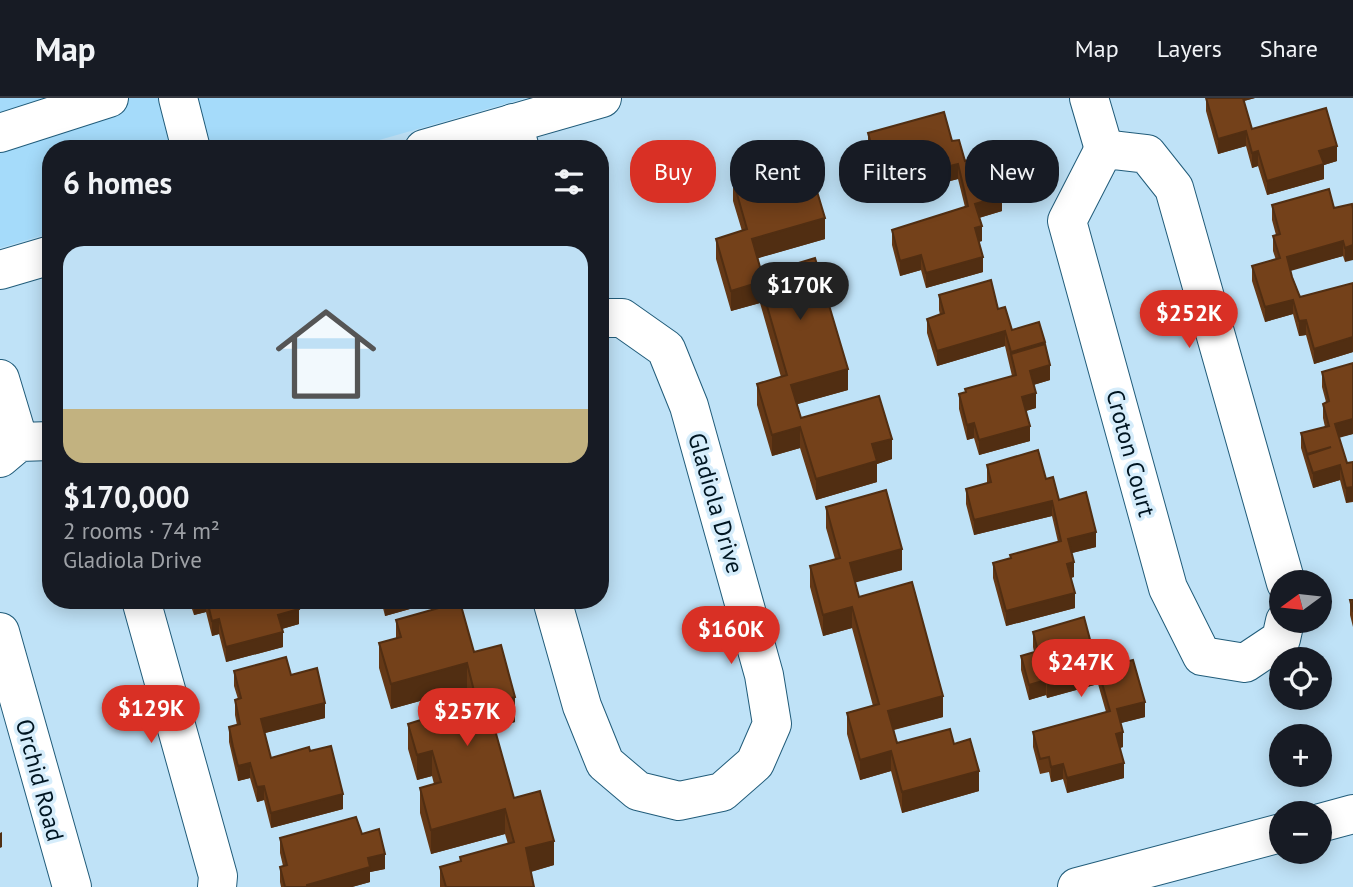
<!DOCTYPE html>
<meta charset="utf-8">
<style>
body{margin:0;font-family:"PT Sans",sans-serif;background:#242831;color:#f1f3f6;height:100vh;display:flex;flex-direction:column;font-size:26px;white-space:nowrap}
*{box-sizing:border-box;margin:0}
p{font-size:23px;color:#9ea1a6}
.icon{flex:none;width:38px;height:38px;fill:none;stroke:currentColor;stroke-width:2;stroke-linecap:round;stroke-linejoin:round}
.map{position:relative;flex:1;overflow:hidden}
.sheet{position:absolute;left:42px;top:42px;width:567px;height:469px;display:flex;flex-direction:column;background:#171b24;border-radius:28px;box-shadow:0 4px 18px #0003}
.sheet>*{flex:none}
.banner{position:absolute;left:630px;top:42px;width:618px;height:63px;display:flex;gap:14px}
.needle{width:46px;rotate:255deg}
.fabs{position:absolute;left:1269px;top:472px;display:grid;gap:14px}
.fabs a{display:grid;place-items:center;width:63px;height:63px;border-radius:50%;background:#171b24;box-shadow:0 4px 18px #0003;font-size:35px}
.price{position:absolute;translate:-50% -60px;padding:0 16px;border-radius:24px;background:#d93025;color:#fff;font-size:23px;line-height:46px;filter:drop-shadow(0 2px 4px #0008)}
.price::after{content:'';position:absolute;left:50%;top:42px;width:21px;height:16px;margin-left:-10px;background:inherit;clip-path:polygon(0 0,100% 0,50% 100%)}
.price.selected{background:#222;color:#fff}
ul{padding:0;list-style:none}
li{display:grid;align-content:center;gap:14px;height:371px;padding:0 21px}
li+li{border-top:2px solid #363941}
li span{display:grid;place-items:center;height:217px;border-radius:21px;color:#555}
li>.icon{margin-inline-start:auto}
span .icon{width:126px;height:126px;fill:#fffc;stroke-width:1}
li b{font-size:30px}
h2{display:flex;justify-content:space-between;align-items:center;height:84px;padding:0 21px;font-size:30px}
.chip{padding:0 24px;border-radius:28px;background:#171b24;box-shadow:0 4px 18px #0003;font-size:24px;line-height:63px}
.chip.selected{background:#d93025;color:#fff}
header{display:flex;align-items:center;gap:42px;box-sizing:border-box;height:98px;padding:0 35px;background:#171b24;border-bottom:2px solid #363941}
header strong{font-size:33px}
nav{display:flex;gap:38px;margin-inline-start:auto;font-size:24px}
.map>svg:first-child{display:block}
.built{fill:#a5dbfa}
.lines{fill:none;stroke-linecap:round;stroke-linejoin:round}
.minor-casing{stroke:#215c7a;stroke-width:40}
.major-casing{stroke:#215c7a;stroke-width:40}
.minor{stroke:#fff;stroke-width:38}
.major{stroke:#fff;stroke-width:38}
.wall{fill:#643816}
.shaded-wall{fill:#512e12}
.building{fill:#74411a;stroke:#512e12;stroke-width:2}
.labels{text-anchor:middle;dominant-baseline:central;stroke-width:7;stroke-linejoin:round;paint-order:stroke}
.street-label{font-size:24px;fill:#001521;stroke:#d6edfb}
</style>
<header>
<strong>Map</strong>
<nav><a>Map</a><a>Layers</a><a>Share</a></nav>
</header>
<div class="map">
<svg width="1353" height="789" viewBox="0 0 1353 789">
<rect width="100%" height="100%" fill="#bfe2f7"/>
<!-- built -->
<polygon class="built" points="0,0 526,0 348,51 51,51 51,135 0,150"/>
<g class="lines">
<!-- minor casing -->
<g class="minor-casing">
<g id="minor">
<polyline points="178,0 191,51"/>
<polyline points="1089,0 1104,51"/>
<polyline points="513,25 520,51"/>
<polyline points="0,35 109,0"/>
<polyline points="0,281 19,344"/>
<polyline points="0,360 19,344 51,343"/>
<polyline points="141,502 218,778 217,789"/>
<polyline points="552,502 582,608 605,665 638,693 679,703 722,694 755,665 772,626 764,577 689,308 666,251 622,220 600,220"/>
<polyline points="1285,523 1281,541 1245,565 1202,558 1168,490 1067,123 1104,51 1147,56 1174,90 1286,485"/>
<polyline points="0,534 72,789"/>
<polyline points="1320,725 1353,716"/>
<polyline points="1077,789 1281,735"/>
</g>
</g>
<!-- major casing -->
<g class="major-casing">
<g id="major">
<polyline points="424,51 602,0"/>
<polyline points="0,172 51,157"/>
</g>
</g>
<!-- minor -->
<use href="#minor" class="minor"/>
<!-- major -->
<use href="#major" class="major"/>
</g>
<!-- wall -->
<g class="wall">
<polygon points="1206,0 1255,0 1244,3 1252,31 1337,63 1324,67 1324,81 1267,97 1258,68 1252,70 1246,48 1218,56 1206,13"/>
<polygon points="868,35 952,43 965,63 1002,113 979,120 982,143 978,144 983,174 926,190 921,172 900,178 892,147 892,132 965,109 958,81 882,100 868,50"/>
<polygon points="733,82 825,141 758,160 762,176 848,292 797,306 801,320 892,361 877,366 877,384 816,402 800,350 772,358 757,307 757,286 781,279 760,205 731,213 716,161 716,141 742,133 733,103"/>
<polygon points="1352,106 1345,164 1343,158 1290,172 1300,199 1353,185 1353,254 1314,266 1306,237 1299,238 1293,216 1265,224 1252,183 1252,168 1276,162 1273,153 1273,138 1276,137 1272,122 1272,107 1334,110"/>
<polygon points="939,197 998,211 1012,232 1045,247 1050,282 1033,287 1036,310 1026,313 1030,343 979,357 974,340 967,342 959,311 959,296 965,294 965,291 1012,278 1005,248 937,268 927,235 927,221 940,217 939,212"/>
<polygon points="1322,274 1353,336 1339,339 1347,365 1353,364 1353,404 1346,405 1340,382 1313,390 1301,350 1301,335 1325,329 1323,320 1323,306 1326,304 1322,289"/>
<polygon points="987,367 1046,381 1059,402 1096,449 1072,455 1074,479 1071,480 1075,510 1006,528 993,480 993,465 1010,460 1010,457 1058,444 1052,418 974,437 966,406 966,391 987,385"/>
<polygon points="826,409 902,472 855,484 859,499 943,619 894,632 897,645 954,646 979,693 902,715 891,673 860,682 847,636 847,615 873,608 852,530 823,538 810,489 810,468 835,461 826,430"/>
<polygon points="189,502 297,502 299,526 282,531 283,549 226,564 219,536 212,538 206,514 194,517"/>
<polygon points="381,502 442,502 385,518"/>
<polygon points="1350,502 1353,502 1353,529 1350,517"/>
<polygon points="396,522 474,554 515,624 494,630 514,700 554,767 531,774 534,789 440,789 440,769 460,763 460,759 508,746 505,736 431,756 420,715 420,690 434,686 432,678 417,682 408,651 408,626 423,622 423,616 470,603 467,590 391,611 379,570 379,545 396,540"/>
<polygon points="1033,534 1092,549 1105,569 1145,619 1121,625 1123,649 1120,650 1124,680 1067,695 1063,681 1051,684 1049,674 1040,676 1033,649 1033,634 1106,614 1098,586 1047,600 1046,597 1029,602 1021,572 1021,558 1034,554 1033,549"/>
<polygon points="234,573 291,577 325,620 265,635 271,660 310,653 343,711 271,730 264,702 257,704 250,680 238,683 229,644 229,629 237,627 235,617 235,602 238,601 234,588"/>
<polygon points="362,736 385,771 370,774 370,784 352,789 281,789 280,784 280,769 283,768 280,755 280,740"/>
</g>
<!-- shaded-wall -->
<g class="shaded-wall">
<polygon points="1240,0 1255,0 1240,4"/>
<polygon points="1246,33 1246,48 1218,56 1218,41"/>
<polygon points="1337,48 1337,63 1324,67 1324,81 1267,97 1267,83 1319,53"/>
<polygon points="1258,53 1258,68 1252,70 1252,55"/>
<polygon points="958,66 958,81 882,100 882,85"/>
<polygon points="1002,98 1002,113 975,121 975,106"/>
<polygon points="825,120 825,141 752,162 752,141"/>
<polygon points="982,128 982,143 975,145 975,130"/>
<polygon points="1343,143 1343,158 1287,174 1287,159"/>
<polygon points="1353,147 1353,162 1345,164 1345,150"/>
<polygon points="921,157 921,172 900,178 900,163"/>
<polygon points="983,159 983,174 926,190 926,175"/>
<polygon points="760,184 760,205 731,213 731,193"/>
<polygon points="1293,202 1293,216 1265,224 1265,209"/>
<polygon points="1306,222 1306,237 1299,238 1299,223"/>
<polygon points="1005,233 1005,248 937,268 937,253"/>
<polygon points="1353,239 1353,254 1314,266 1314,251"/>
<polygon points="1045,244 1045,259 1011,257 1011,254"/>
<polygon points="1050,267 1050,282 1030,288 1030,273"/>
<polygon points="848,271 848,292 791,308 791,287"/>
<polygon points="1036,295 1036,310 1022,314 1022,299"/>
<polygon points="1353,321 1353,336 1335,341 1335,326"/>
<polygon points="974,325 974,340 967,342 967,327"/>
<polygon points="1030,328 1030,343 979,357 979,342"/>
<polygon points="800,329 800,350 772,358 772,337"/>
<polygon points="892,341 892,361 877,366 877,384 816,402 816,381 872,346"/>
<polygon points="1340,367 1340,382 1313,390 1313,375"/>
<polygon points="1353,388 1353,403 1346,405 1346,390"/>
<polygon points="1052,403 1052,418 974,437 974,422"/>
<polygon points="1096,434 1096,449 1068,456 1068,441"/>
<polygon points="902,451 902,472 850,486 850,465"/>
<polygon points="1074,464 1074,479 1067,480 1067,466"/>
<polygon points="1075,495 1075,510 1006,528 1006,513"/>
<polygon points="194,502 206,502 206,514 194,517"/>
<polygon points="385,502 442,502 385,518"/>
<polygon points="852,509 852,530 823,538 823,517"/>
<polygon points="299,511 299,526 278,532 278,517"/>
<polygon points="219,521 219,536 212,538 212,523"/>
<polygon points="283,534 283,549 226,564 226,549"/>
<polygon points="467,565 467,590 391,611 391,586"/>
<polygon points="1098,571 1098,586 1047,600 1047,585"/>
<polygon points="1046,582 1046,597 1029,602 1029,587"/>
<polygon points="943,598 943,619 888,633 888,613"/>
<polygon points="515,599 515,624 488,632 488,607"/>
<polygon points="1145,604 1145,619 1117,626 1117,611"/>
<polygon points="325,605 325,620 261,636 261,621"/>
<polygon points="1123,634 1123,649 1116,651 1116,636"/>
<polygon points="432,653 432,678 417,682 417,657"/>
<polygon points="891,653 891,673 860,682 860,662"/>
<polygon points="250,665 250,680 238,683 238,668"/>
<polygon points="1124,665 1124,680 1067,695 1067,680"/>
<polygon points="1063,666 1063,681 1051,684 1051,669"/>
<polygon points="979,673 979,693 902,715 902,694"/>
<polygon points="264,688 264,702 257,704 257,689"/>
<polygon points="343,696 343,711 271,730 271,715"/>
<polygon points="505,711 505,736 431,756 431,732"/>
<polygon points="2,734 2,749 0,750 0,735"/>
<polygon points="554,743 554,767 526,775 526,750"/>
<polygon points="385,756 385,771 370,774 370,784 352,789 307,789 307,787 368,760"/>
</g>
<!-- building -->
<g class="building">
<polygon points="1206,0 1243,0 1252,31 1326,10 1337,48 1319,53 1324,66 1267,83 1258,53 1252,55 1246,33 1218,41"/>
<polygon points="944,14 952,43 959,42 965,63 992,56 1002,98 975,106 982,128 975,130 983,159 926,175 921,157 900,163 892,132 968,108 958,66 882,85 868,35"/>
<polygon points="807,60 825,120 752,141 762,176 815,160 848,271 791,287 801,320 879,298 892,341 872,346 877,363 816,381 800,329 772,337 757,286 787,277 760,184 731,193 716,141 747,131 733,82"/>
<polygon points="1329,91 1334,110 1352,106 1353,111 1353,147 1345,150 1343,143 1287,159 1292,179 1300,199 1353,185 1353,239 1314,251 1306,222 1299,223 1293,202 1265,209 1252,168 1280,160 1273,138 1280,136 1272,107"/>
<polygon points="991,182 998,211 1005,209 1012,232 1039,224 1045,244 1011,254 1005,233 937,253 927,221 944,215 939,197"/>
<polygon points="1045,246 1050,267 1030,273 1036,295 1022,299 1030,328 979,342 974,325 967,327 959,296 966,294 965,291 1016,277 1011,256"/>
<polygon points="1353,265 1353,321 1335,326 1347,365 1353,364 1353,389 1346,390 1340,367 1313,375 1307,357 1331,349 1307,356 1301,335 1329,328 1323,306 1329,303 1322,274"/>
<polygon points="1038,352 1046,381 1053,379 1059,402 1086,394 1096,434 1068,441 1074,464 1067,466 1075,495 1006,513 993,465 1011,460 1010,457 1061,443 1052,403 974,422 966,391 991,384 987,367"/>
<polygon points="886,392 902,451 850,465 859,499 912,484 943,598 888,613 897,645 950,631 954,646 970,641 979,673 902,694 891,653 860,662 847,615 879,606 852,509 823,517 810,468 840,460 826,409"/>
<polygon points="207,502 297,502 299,511 278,517 283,534 226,549 219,521 212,523"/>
<polygon points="1350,502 1353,502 1353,514"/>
<polygon points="460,504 474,554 501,547 515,599 488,607 514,700 540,693 554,743 526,750 534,789 446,789 440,769 461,763 460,759 514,744 505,711 431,732 420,690 441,684 432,653 417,657 408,626 424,621 423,616 476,601 467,565 391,586 379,545 401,539 396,522"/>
<polygon points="1084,519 1092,549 1099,547 1105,569 1133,562 1145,604 1117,611 1123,634 1116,636 1124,665 1067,680 1063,666 1051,669 1049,659 1040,661 1033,634 1110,613 1098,571 1047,585 1046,582 1029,587 1021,558 1038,553 1033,534"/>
<polygon points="286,559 291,577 317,570 325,605 261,621 271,660 309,649 310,653 331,648 343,696 271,715 264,688 257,689 250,665 238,668 233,649 229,629 240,626 235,602 241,600 234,573"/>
<polygon points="356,719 362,736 379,731 385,756 368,760 370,769 307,787 307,789 285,789 280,769 287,767 280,740"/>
</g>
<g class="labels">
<!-- street labels -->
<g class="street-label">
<text transform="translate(1131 355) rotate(75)">Croton Court</text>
<text transform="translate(716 405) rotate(74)">Gladiola Drive</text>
<text transform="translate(40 682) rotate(75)">Orchid Road</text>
</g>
</g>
</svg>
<div class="fabs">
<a><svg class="needle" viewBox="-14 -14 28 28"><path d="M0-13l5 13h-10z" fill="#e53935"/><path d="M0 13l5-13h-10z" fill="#9ea1a6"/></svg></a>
<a><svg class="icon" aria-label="locate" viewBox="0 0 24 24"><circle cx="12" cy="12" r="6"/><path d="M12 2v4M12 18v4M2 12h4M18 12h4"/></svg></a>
<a>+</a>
<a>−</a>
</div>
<b class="price selected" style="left:800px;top:224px">$170K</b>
<b class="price" style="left:1189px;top:252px">$252K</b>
<b class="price" style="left:731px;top:568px">$160K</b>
<b class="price" style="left:1081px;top:601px">$247K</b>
<b class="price" style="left:151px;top:647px">$129K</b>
<b class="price" style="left:467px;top:650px">$257K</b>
<div class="banner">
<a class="chip selected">Buy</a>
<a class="chip">Rent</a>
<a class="chip">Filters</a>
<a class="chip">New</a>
</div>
<section class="sheet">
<h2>6 homes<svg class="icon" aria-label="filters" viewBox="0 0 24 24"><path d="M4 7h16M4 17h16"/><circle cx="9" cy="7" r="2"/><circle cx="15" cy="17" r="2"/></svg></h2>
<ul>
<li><span style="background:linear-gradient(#bfe0f5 75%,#c2b280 0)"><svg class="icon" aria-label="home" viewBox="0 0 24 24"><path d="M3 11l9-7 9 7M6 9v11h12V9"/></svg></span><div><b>$170,000</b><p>2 rooms · 74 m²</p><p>Gladiola Drive</p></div></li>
</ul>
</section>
</div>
